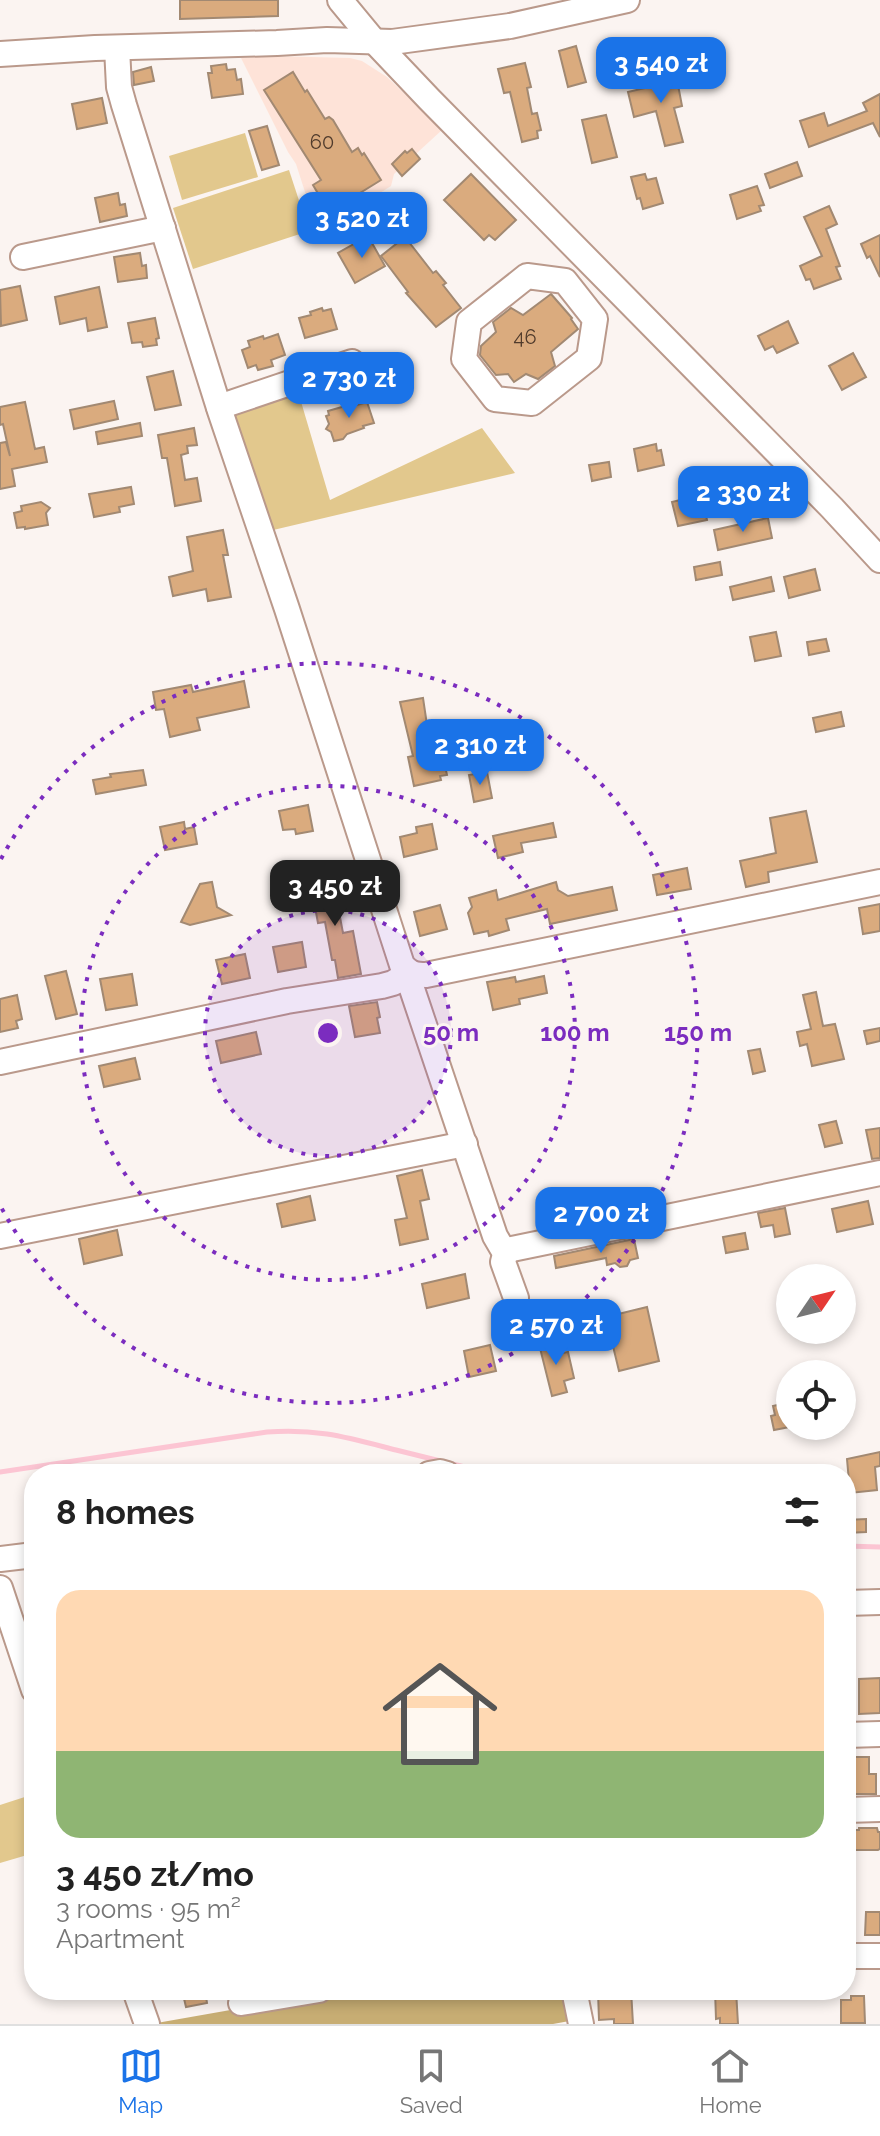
<!DOCTYPE html>
<meta charset="utf-8">
<style>
body{margin:0;font-family:Raleway,sans-serif;background:#f2f2f2;color:#222;height:100vh;display:flex;flex-direction:column;font-size:30px;white-space:nowrap}
*{box-sizing:border-box;margin:0}
p{font-size:26px;color:#767676}
.icon{flex:none;width:44px;height:44px;fill:none;stroke:currentColor;stroke-width:2;stroke-linecap:round;stroke-linejoin:round}
.map{position:relative;flex:1;overflow:hidden}
.sheet{position:absolute;left:24px;top:1464px;width:832px;height:536px;display:flex;flex-direction:column;background:#fff;border-radius:32px;box-shadow:0 4px 12px #0003}
.sheet>*{flex:none}
.needle{width:52px;rotate:55deg}
.buttons{position:absolute;left:776px;top:1264px;display:grid;gap:16px}
.buttons a{display:grid;place-items:center;width:80px;height:80px;border-radius:50%;background:#fff;box-shadow:0 4px 12px #0003;font-size:40px}
.price{position:absolute;translate:-50% -68px;padding:0 18px;border-radius:16px;background:#1a73e8;color:#fff;font-size:26px;line-height:52px;filter:drop-shadow(0 2px 4px #0008)}
.price::after{content:'';position:absolute;left:50%;top:48px;width:24px;height:18px;margin-left:-12px;background:inherit;clip-path:polygon(0 0,100% 0,50% 100%)}
.price.active{background:#222;color:#fff}
ul{padding:0;list-style:none}
li{display:grid;align-content:center;gap:16px;height:424px;padding:0 32px}
li+li{border-top:2px solid #e0e0e0}
li span{display:grid;place-items:center;height:248px;border-radius:24px;color:#555}
li>.icon{margin-inline-start:auto}
span .icon{width:144px;height:144px;fill:#fffc;stroke-width:1}
li b{font-size:34px}
h2{display:flex;justify-content:space-between;align-items:center;height:96px;padding:0 32px;font-size:34px}
.tabs{display:flex;justify-content:space-around;align-items:center;height:112px;border-top:2px solid #e0e0e0;background:#fff;font-size:22px;color:#767676}
.tabs a{display:grid;justify-items:center;gap:4px}
.tabs .active{color:#1a73e8}
.map>svg:first-child{display:block}
.built{fill:#fee3d8}
.green{fill:#e2c88d}
.forest{fill:#c7ad73}
.lines{fill:none;stroke-linecap:round;stroke-linejoin:round}
.stream{stroke:#fcc5d3;stroke-width:5}
.building{fill:#daab7e;stroke:#a28972;stroke-width:2}
.minor-casing{stroke:#ba998b;stroke-width:28}
.minor{stroke:#fff;stroke-width:24}
.ring{fill:none;stroke:#7b2cbf;stroke-width:4;stroke-dasharray:4 8}
.labels{text-anchor:middle;dominant-baseline:central;stroke-width:6;stroke-linejoin:round;paint-order:stroke}
.number-label{font-size:20px;fill:#503b2c}
.centre{fill:#7b2cbf;stroke:#fbf4f1;stroke-width:4}
.ring-label{font-size:24px;text-anchor:middle;font-weight:bold;fill:#7b2cbf;stroke:#fbf4f1;stroke-width:6;stroke-linejoin:round;paint-order:stroke}
</style>
<div class="map">
<svg width="880" height="2024" viewBox="0 0 880 2024">
<rect width="100%" height="100%" fill="#fbf4f1"/>
<!-- built -->
<polygon class="built" points="271,56 350,58 362,61 387,77 442,130 394,174 391,186 321,230 314,220 296,164 288,152 241,58"/>
<!-- green -->
<g class="green">
<polygon points="245,133 258,177 182,200 169,156"/>
<polygon points="289,170 309,231 193,269 173,208"/>
<polygon points="297,388 330,500 482,428 515,473 269,531 232,417 234,409"/>
<polygon points="34,1794 34,1853 0,1863 0,1805"/>
</g>
<!-- forest -->
<polygon class="forest" points="345,1990 563,1990 575,2020 553,2024 151,2024"/>
<g class="lines">
<!-- stream -->
<g class="stream">
<path d="M0,1472L267,1432C317,1428 349,1438 396,1450C428,1458 460,1466 493,1474"/>
<polyline points="846,1546 880,1547"/>
</g>
</g>
<!-- building -->
<g class="building">
<polygon points="180,0 278,0 278,16 180,19"/>
<polygon points="576,46 586,82 568,87 559,51"/>
<polygon points="525,63 531,87 527,88 532,114 537,113 541,130 537,131 538,138 522,142 510,92 504,93 498,69"/>
<polygon points="226,64 227,70 235,69 237,80 241,79 243,94 212,98 208,73 212,73 211,66"/>
<polygon points="151,67 154,81 134,85 133,72"/>
<polygon points="675,69 682,106 674,108 683,142 665,146 656,111 634,117 628,92 662,84 660,72"/>
<polygon points="293,72 305,92 307,90 325,119 329,117 333,120 352,152 358,148 362,155 364,153 381,180 329,212 313,185 321,180 264,90"/>
<polygon points="880,94 880,137 873,123 809,147 800,121 824,113 828,126 867,111 863,103"/>
<polygon points="102,98 107,123 77,129 72,104"/>
<polygon points="606,115 617,157 592,163 582,120"/>
<polygon points="267,126 279,165 262,170 249,131"/>
<polygon points="412,149 420,159 402,176 392,164 405,151 407,153"/>
<polygon points="797,162 802,176 770,188 765,174"/>
<polygon points="471,174 516,220 495,240 489,235 484,240 444,200"/>
<polygon points="645,174 647,180 656,178 663,203 643,209 640,198 637,199 631,177"/>
<polygon points="757,186 764,205 759,206 761,211 737,219 730,195"/>
<polygon points="118,193 120,205 125,204 127,216 100,222 95,198"/>
<polygon points="829,206 837,224 826,229 840,266 836,267 841,279 814,289 810,279 806,280 800,266 822,256 804,217"/>
<polygon points="880,235 880,277 870,256 867,258 861,244"/>
<polygon points="368,236 385,266 355,283 338,253"/>
<polygon points="405,237 433,273 436,271 446,283 443,285 461,308 436,327 406,293 408,292 381,256"/>
<polygon points="140,253 142,266 146,265 147,278 118,282 114,257"/>
<polygon points="20,286 27,320 1,326 0,290"/>
<polygon points="99,287 107,327 88,331 86,318 60,324 55,297"/>
<polygon points="551,294 572,318 571,319 578,329 551,352 555,366 538,379 526,374 514,382 508,374 496,375 480,355 481,346 496,332 493,322 511,308 523,315"/>
<polygon points="322,308 323,311 331,309 337,329 305,338 299,318 311,315 310,312"/>
<polygon points="155,318 159,338 156,339 157,345 143,347 142,342 132,343 128,323"/>
<polygon points="788,321 798,343 777,353 773,346 765,350 758,336"/>
<polygon points="278,334 285,355 271,360 273,366 258,370 256,365 248,368 242,350 250,347 248,341 263,336 264,339"/>
<polygon points="853,353 866,377 842,390 829,366"/>
<polygon points="173,371 181,405 155,410 147,377"/>
<polygon points="114,401 118,419 74,429 70,410"/>
<polygon points="25,402 35,449 44,447 47,462 12,469 15,486 0,489 0,443 6,442 10,456 3,424 0,425 0,407"/>
<polygon points="367,402 374,423 363,426 364,428 347,434 343,439 334,441 331,432 326,429 329,424 326,416 329,415 328,411 356,403 357,405"/>
<polygon points="140,423 142,436 98,444 96,432"/>
<polygon points="194,428 197,445 187,446 188,453 181,455 185,480 197,478 201,501 175,506 167,458 162,458 158,435"/>
<polygon points="656,444 657,451 661,450 664,465 638,471 634,449"/>
<polygon points="609,462 611,477 592,481 589,465"/>
<polygon points="131,487 134,504 119,507 120,512 94,517 89,494"/>
<polygon points="701,495 707,520 678,526 672,502"/>
<polygon points="41,502 50,508 46,513 48,525 25,529 25,527 17,528 14,513 22,511 21,506"/>
<polygon points="768,518 772,538 718,550 714,530"/>
<polygon points="223,530 228,555 223,555 231,597 208,601 206,589 173,596 169,577 193,571 187,537"/>
<polygon points="720,562 722,575 696,580 694,567"/>
<polygon points="815,569 820,590 789,598 784,577"/>
<polygon points="771,577 774,591 733,600 730,587"/>
<polygon points="776,632 781,656 755,661 750,637"/>
<polygon points="826,639 829,651 809,655 807,642"/>
<polygon points="244,681 249,707 197,718 200,730 170,737 164,709 156,710 153,692 191,685 193,692"/>
<polygon points="423,698 431,752 436,751 437,758 443,757 447,775 440,776 441,780 414,786 408,757 413,756 400,702"/>
<polygon points="841,712 844,726 816,732 813,718"/>
<polygon points="143,770 146,785 96,794 93,780 111,777 110,774"/>
<polygon points="487,772 492,798 474,802 469,775"/>
<polygon points="308,805 313,831 296,834 295,829 283,830 279,811"/>
<polygon points="806,811 817,862 768,872 769,882 746,887 740,861 776,853 770,818"/>
<polygon points="184,822 185,829 194,827 197,844 165,850 160,827"/>
<polygon points="553,823 556,837 521,843 523,852 498,858 493,836"/>
<polygon points="432,824 437,849 404,857 400,837 417,833 416,827"/>
<polygon points="687,868 691,889 657,895 653,875"/>
<polygon points="332,875 343,933 353,931 361,974 338,978 335,960 332,960 325,922 318,923 310,880"/>
<polygon points="212,882 217,907 231,915 190,925 181,922 200,884"/>
<polygon points="556,882 558,890 568,896 612,887 617,910 550,924 547,909 506,919 509,930 489,936 488,931 474,934 468,913 472,907 469,898 496,890 498,900"/>
<polygon points="880,904 880,931 863,934 859,908"/>
<polygon points="440,905 447,929 420,936 414,912"/>
<polygon points="302,942 306,967 278,972 273,947"/>
<polygon points="245,954 250,978 222,984 216,960"/>
<polygon points="66,971 77,1014 56,1019 45,976"/>
<polygon points="132,974 137,1005 106,1010 100,979"/>
<polygon points="544,976 547,993 519,999 520,1004 493,1010 487,982 515,977 516,982"/>
<polygon points="816,992 823,1026 835,1024 844,1059 812,1066 807,1044 800,1046 797,1032 811,1029 803,995"/>
<polygon points="17,995 22,1019 16,1021 18,1028 0,1032 0,999"/>
<polygon points="377,1002 380,1017 377,1018 380,1033 355,1037 349,1006"/>
<polygon points="880,1028 880,1041 867,1044 864,1031"/>
<polygon points="256,1032 261,1054 221,1063 216,1041"/>
<polygon points="760,1049 765,1071 753,1074 748,1051"/>
<polygon points="135,1058 140,1079 104,1087 99,1066"/>
<polygon points="836,1121 842,1143 825,1147 819,1125"/>
<polygon points="880,1128 880,1158 872,1159 866,1130"/>
<polygon points="422,1170 429,1199 420,1201 428,1239 400,1245 395,1220 407,1218 397,1176"/>
<polygon points="310,1196 315,1220 282,1227 277,1204"/>
<polygon points="868,1201 873,1224 837,1232 832,1209"/>
<polygon points="785,1208 790,1234 775,1237 773,1225 761,1227 758,1213"/>
<polygon points="117,1230 122,1255 84,1264 79,1239"/>
<polygon points="745,1233 748,1249 726,1253 723,1237"/>
<polygon points="634,1239 638,1258 630,1260 627,1266 620,1267 615,1263 607,1265 606,1258 556,1268 554,1256"/>
<polygon points="465,1274 469,1298 427,1308 422,1284"/>
<polygon points="647,1307 659,1361 619,1371 606,1317"/>
<polygon points="564,1308 568,1326 553,1329 550,1311"/>
<polygon points="554,1340 558,1354 568,1352 574,1378 564,1381 567,1392 552,1396 539,1344"/>
<polygon points="490,1345 496,1371 469,1377 464,1351"/>
<polygon points="790,1402 790,1427 774,1430 771,1416 775,1415 773,1406"/>
<polygon points="880,1452 880,1466 875,1467 877,1490 850,1493 847,1459"/>
<polygon points="866,1519 866,1532 846,1533 846,1520"/>
<polygon points="880,1678 880,1713 859,1714 859,1679"/>
<polygon points="846,1757 869,1757 869,1774 876,1774 876,1794 846,1794"/>
<polygon points="859,1828 877,1828 878,1832 880,1832 880,1849 878,1850 850,1850 850,1830 859,1830"/>
<polygon points="866,1912 880,1912 880,1935 865,1935"/>
<polygon points="182,1990 205,1990 207,2003 186,2007"/>
<polygon points="631,1990 633,2024 614,2024 614,2019 599,2020 598,1992"/>
<polygon points="715,1990 736,1990 738,2024 720,2024 720,2018 716,2019"/>
<polygon points="851,1996 864,1996 865,2023 841,2023 841,2000 851,2000"/>
</g>
<g class="lines">
<!-- minor casing -->
<g class="minor-casing">
<g id="minor">
<polyline points="340,0 373,40 429,99 832,508 880,560"/>
<path d="M117,48L119,87L124,105L220,411L287,609L402,965C409,973 414,975 426,975L880,882"/>
<polyline points="0,54 95,48 277,43 327,40 392,42 510,26 627,0"/>
<polyline points="23,257 163,228"/>
<polygon points="527,276 565,281 595,319 589,358 532,403 495,399 464,359 469,322"/>
<polyline points="219,407 352,362"/>
<polyline points="0,1062 287,1001 382,986 393,983 409,973 409,980 495,1236 502,1248 506,1251"/>
<polyline points="0,1236 465,1144"/>
<polyline points="516,1298 503,1262 506,1251 512,1249 880,1173"/>
<polyline points="429,1474 440,1472 447,1474"/>
<polyline points="0,1559 34,1555"/>
<polyline points="0,1588 34,1690"/>
<polyline points="846,1603 880,1602"/>
<polyline points="846,1735 880,1734"/>
<polyline points="846,1810 880,1809"/>
<polyline points="846,1956 880,1956"/>
<polyline points="135,1990 147,2024"/>
<polyline points="574,1990 581,2024"/>
<polyline points="241,2003 319,1990"/>
</g>
</g>
<!-- minor -->
<use href="#minor" class="minor"/>
</g>
<!-- distance rings -->
<circle cx="328" cy="1033" r="123" fill="#7b2cbf" fill-opacity=".12"/>
<g class="ring">
<circle cx="328" cy="1033" r="123"/>
<circle cx="328" cy="1033" r="247"/>
<path d="M1 859A370 370 0 1 1 1 1207"/>
</g>
<g class="labels">
<!-- number labels -->
<g class="number-label">
<text x="322" y="142">60</text>
<text x="525" y="337">46</text>
</g>
</g>
<circle cx="328" cy="1033" r="12" class="centre"/>
<g class="ring-label">
<text x="451" y="1041">50 m</text>
<text x="575" y="1041">100 m</text>
<text x="698" y="1041">150 m</text>
</g>
</svg>
<div class="buttons">
<a><svg class="needle" viewBox="-14 -14 28 28"><path d="M0-13l5 13h-10z" fill="#e53935"/><path d="M0 13l5-13h-10z" fill="#767676"/></svg></a>
<a><svg class="icon" aria-label="locate" viewBox="0 0 24 24"><circle cx="12" cy="12" r="6"/><path d="M12 2v4M12 18v4M2 12h4M18 12h4"/></svg></a>
</div>
<b class="price" style="left:661px;top:105px">3 540 zł</b>
<b class="price" style="left:362px;top:260px">3 520 zł</b>
<b class="price" style="left:349px;top:420px">2 730 zł</b>
<b class="price" style="left:743px;top:534px">2 330 zł</b>
<b class="price" style="left:480px;top:787px">2 310 zł</b>
<b class="price active" style="left:335px;top:928px">3 450 zł</b>
<b class="price" style="left:601px;top:1255px">2 700 zł</b>
<b class="price" style="left:556px;top:1367px">2 570 zł</b>
<section class="sheet">
<h2>8 homes<svg class="icon" aria-label="filters" viewBox="0 0 24 24"><path d="M4 7h16M4 17h16"/><circle cx="9" cy="7" r="2"/><circle cx="15" cy="17" r="2"/></svg></h2>
<ul>
<li><span style="background:linear-gradient(#ffd9b3 65%,#8fb573 0)"><svg class="icon" aria-label="home" viewBox="0 0 24 24"><path d="M3 11l9-7 9 7M6 9v11h12V9"/></svg></span><div><b>3 450 zł/mo</b><p>3 rooms · 95 m²</p><p>Apartment</p></div></li>
</ul>
</section>
</div>
<nav class="tabs">
<a class="active"><svg class="icon" aria-label="map" viewBox="0 0 24 24"><path d="M3 6l6-2 6 2 6-2v14l-6 2-6-2-6 2zM9 4v14M15 6v14"/></svg>Map</a>
<a><svg class="icon" aria-label="saved" viewBox="0 0 24 24"><path d="M7 4h10v16l-5-4-5 4z"/></svg>Saved</a>
<a><svg class="icon" aria-label="home" viewBox="0 0 24 24"><path d="M3 11l9-7 9 7M6 9v11h12V9"/></svg>Home</a>
</nav>
